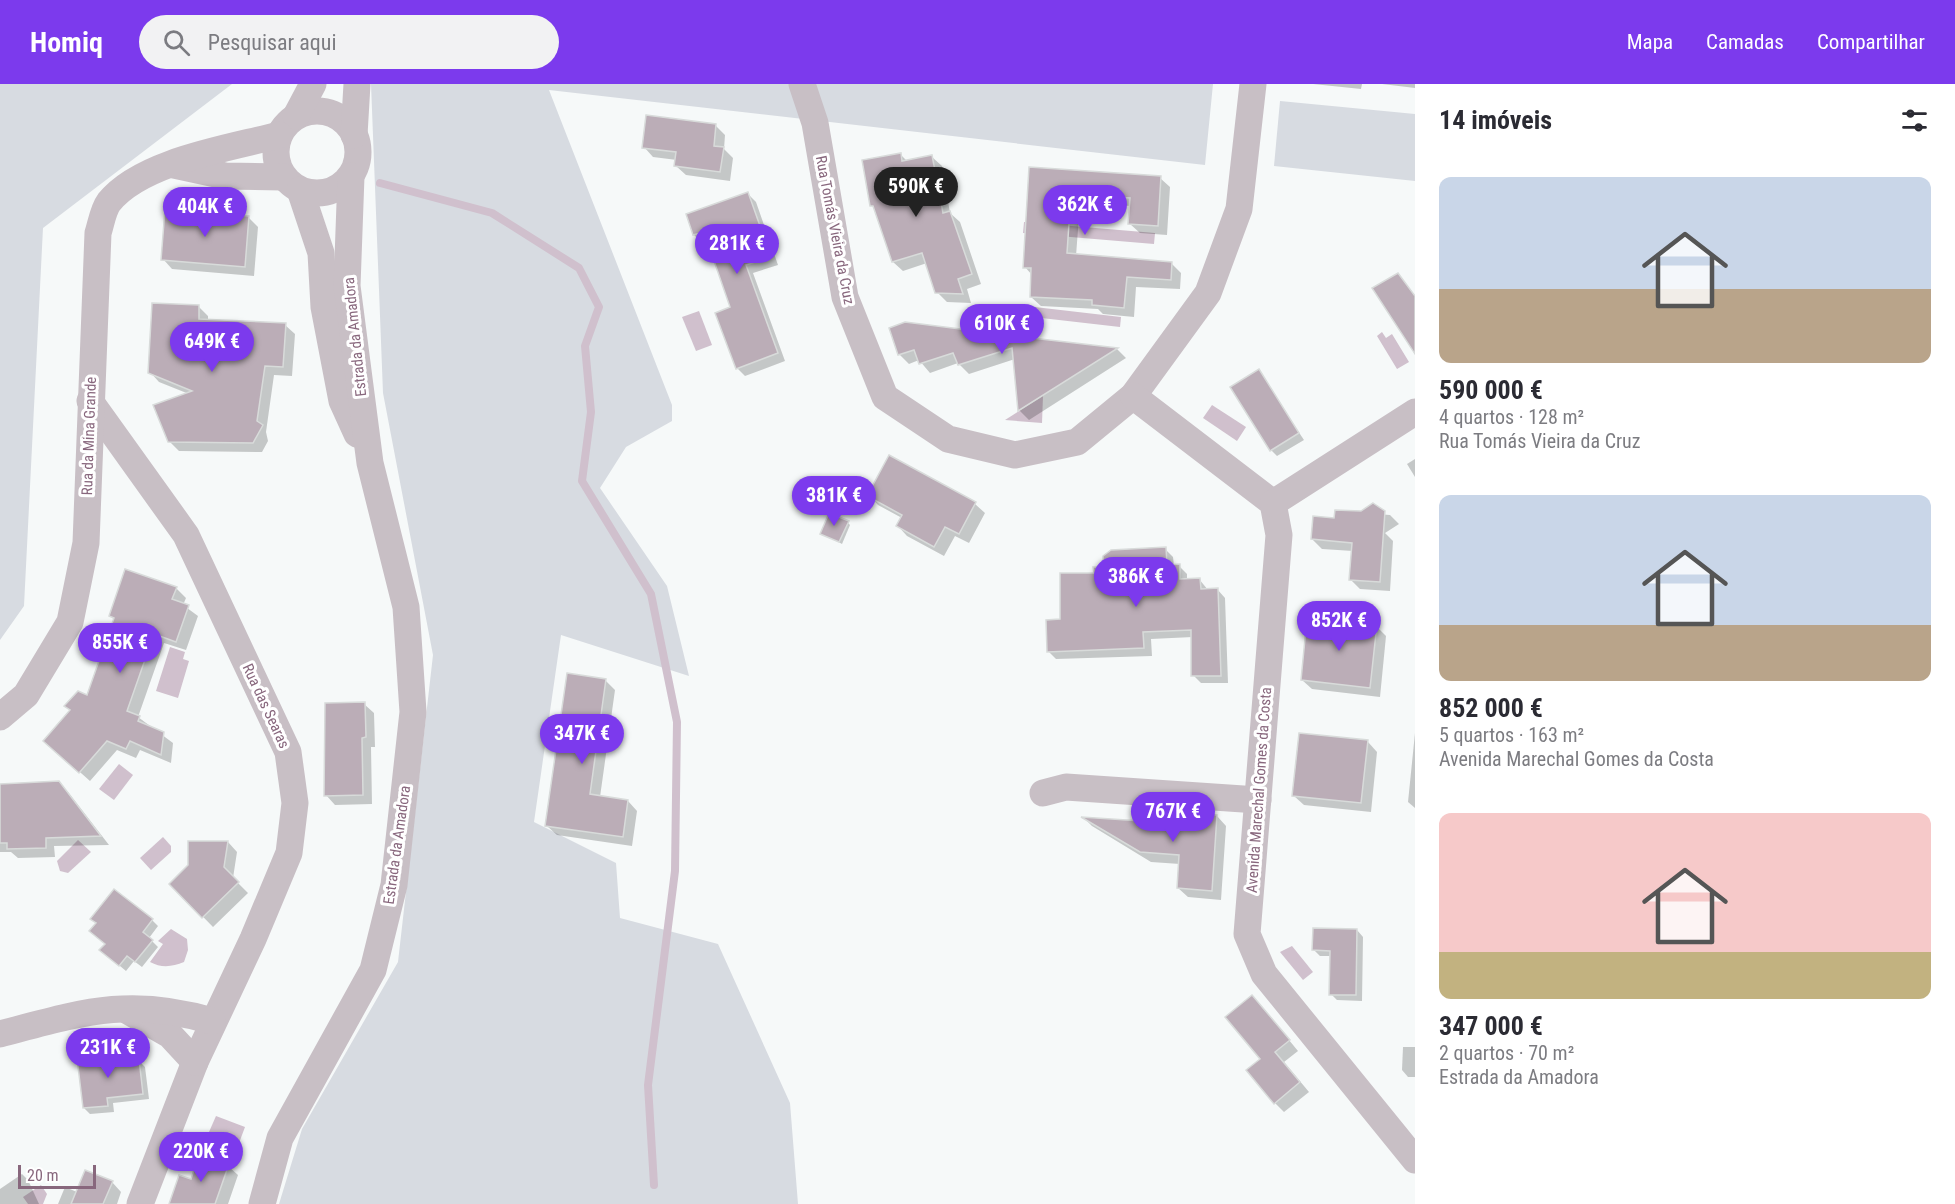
<!DOCTYPE html>
<html lang="pt">
<meta charset="utf-8">
<style>
body{margin:0;font-family:"Roboto Condensed",sans-serif;background:#f2f2f3;color:#2b2b33;height:100vh;display:flex;flex-direction:column;font-size:22px;white-space:nowrap}
*{box-sizing:border-box;margin:0}
p{font-size:20px;color:#7c7c81}
.icon{flex:none;width:33px;height:33px;fill:none;stroke:currentColor;stroke-width:2;stroke-linecap:round;stroke-linejoin:round}
.map{position:relative;flex:1;overflow:hidden}
.drawer{display:flex;flex-direction:column;background:#fff;width:540px}
.drawer>*{flex:none}
.scale{position:absolute;left:18px;bottom:15px;width:78px;box-sizing:border-box;padding-left:6px;border:3px solid #88677d;border-top:0;font-size:16px;line-height:21px;white-space:nowrap;color:#88677d;-webkit-text-stroke:4px #fff;paint-order:stroke}
.price{position:absolute;translate:-50% -51px;padding:0 14px;border-radius:21px;background:#7c3aed;color:#fff;font-size:20px;line-height:39px;filter:drop-shadow(0 2px 3px #0008)}
.price::after{content:'';position:absolute;left:50%;top:36px;width:18px;height:14px;margin-left:-9px;background:inherit;clip-path:polygon(0 0,100% 0,50% 100%)}
.price.on{background:#222;color:#fff}
ul{padding:0;list-style:none}
li{display:grid;align-content:center;gap:12px;height:318px;padding:0 24px}
li span{display:grid;place-items:center;height:186px;border-radius:12px;color:#555}
li>.icon{margin-inline-start:auto}
span .icon{width:108px;height:108px;fill:#fffc;stroke-width:1}
li b{font-size:26px}
h2{display:flex;justify-content:space-between;align-items:center;height:72px;padding:0 24px;font-size:26px}
header{display:flex;align-items:center;gap:36px;box-sizing:border-box;height:84px;padding:0 30px;background:#7c3aed;color:#fff}
header strong{font-size:28px}
nav{display:flex;gap:33px;margin-inline-start:auto;font-size:21px}
.search{width:420px;height:54px;background:#f2f2f3;display:flex;align-items:center;gap:15px;box-sizing:border-box;padding:0 21px;border-radius:33px;color:#7c7c81;font-size:22px}
main{display:flex;flex:1;min-height:0}
.map>svg:first-child{display:block}
.green{fill:#d7dbe1}
.water{fill:#d0c0cd}
.shadow{fill:#0003}
.lines{fill:none;stroke-linecap:round;stroke-linejoin:round}
.stream{stroke:#d0c0cd;stroke-width:8}
.building{fill:#bbadb7;stroke:#d8dbda;stroke-width:1.5}
.minor{stroke:#c8bfc5;stroke-width:27}
.labels{text-anchor:middle;dominant-baseline:central;stroke-width:6;stroke-linejoin:round;paint-order:stroke}
.street-label{font-size:15px;fill:#88677d;stroke:#fff}
</style>
<header>
<strong>Homiq</strong>
<div class="search"><svg class="icon" aria-label="search" viewBox="0 0 24 24"><circle cx="10" cy="10" r="6"/><path d="M15 15l6 6"/></svg>Pesquisar aqui</div>
<nav><a>Mapa</a><a>Camadas</a><a>Compartilhar</a></nav>
</header>
<main>
<div class="map">
<svg width="1415" height="1120" viewBox="0 0 1415 1120">
<rect width="100%" height="100%" fill="#f6f9f9"/>
<!-- green -->
<g class="green">
<polygon points="0,0 232,0 43,144 24,522 0,556"/>
<polygon points="371,0 1213,0 1205,81 549,6 672,321 672,337 626,363 600,404 667,502 689,592 561,551 534,738 616,779 620,834 718,860 790,1019 798,1120 279,1120 302,1045 398,878 433,571 383,309"/>
<polygon points="1280,17 1415,30 1415,97 1274,82"/>
</g>
<!-- water -->
<g class="water">
<polygon points="1024,138 1155,149 1154,160 1023,149"/>
<polygon points="1026,222 1121,233 1120,243 1024,232"/>
<polygon points="699,227 712,261 696,267 682,233"/>
<polygon points="1382,248 1386,254 1392,250 1409,278 1397,285 1377,252"/>
<polygon points="1043,312 1042,339 1005,336"/>
<polygon points="1212,321 1246,343 1237,357 1203,334"/>
<polygon points="170,563 185,568 183,575 189,577 178,614 156,607"/>
<polygon points="119,680 133,691 114,716 99,705"/>
<polygon points="163,753 171,762 171,768 151,786 140,774"/>
<polygon points="78,756 91,768 68,789 60,787 57,777"/>
<path d="M171,845L187,855L188,866L184,878C172,883 161,884 150,878L163,860L158,857Z"/>
<polygon points="1292,862 1313,888 1303,896 1280,868"/>
<polygon points="216,1032 245,1043 239,1059 209,1048"/>
<polygon points="41,1101 47,1110 43,1120 28,1120 23,1113"/>
</g>
<!-- shadow -->
<g class="shadow">
<polygon points="1313,0 1362,0 1361,5"/>
<polygon points="1382,0 1415,0 1415,4"/>
<polygon points="716,42 725,51 724,65 733,74 730,97 686,91 676,82 677,76 653,73 644,63"/>
<polygon points="901,71 907,77 932,73 942,82 950,129 960,138 981,200 967,205 971,219 947,218 937,208 927,179 903,187 893,178 876,126 872,121"/>
<polygon points="1031,85 1160,94 1170,103 1167,151 1140,149 1130,140 1131,122 1080,119 1076,172 1171,179 1181,189 1180,205 1136,203 1134,233 1103,230 1098,225 1041,222 1031,213 1032,191 1025,183"/>
<polygon points="748,110 756,118 778,181 753,189 785,277 745,292 737,284 732,224 709,157 703,159 694,151"/>
<polygon points="248,133 258,143 254,192 172,185 163,175"/>
<polygon points="199,223 208,232 208,237 285,241 295,250 292,292 274,291 266,348 268,357 262,368 179,367 169,357 189,310 159,298 150,288"/>
<polygon points="905,240 1117,265 1126,274 1029,336 1020,327 1015,275 969,290 958,279 930,289 919,276 909,280 899,270"/>
<polygon points="1258,287 1304,356 1277,372 1271,366"/>
<polygon points="890,373 975,420 985,429 969,459 955,452 944,472 907,452 898,442 902,434 878,421 869,411"/>
<polygon points="1415,375 1415,393 1407,380"/>
<polygon points="1336,427 1390,431 1399,440 1385,449 1393,457 1390,507 1360,505 1350,495 1353,467 1322,465 1312,455 1335,435"/>
<polygon points="848,439 850,441 842,460 822,449"/>
<polygon points="1165,465 1173,473 1174,482 1179,482 1187,490 1187,496 1199,495 1208,506 1217,505 1225,514 1228,599 1201,599 1193,591 1193,553 1151,555 1152,572 1056,575 1048,567 1062,536 1095,490 1105,484"/>
<polygon points="176,504 186,514 183,521 198,532 186,566 164,559 138,633 173,659 171,679 140,666 136,674 117,666 90,697 55,666 88,613 114,536 110,531"/>
<polygon points="1376,542 1386,552 1380,613 1312,605 1302,596"/>
<polygon points="605,596 615,606 600,713 628,717 637,727 632,762 557,751 547,742"/>
<polygon points="364,620 374,629 375,663 371,663 372,720 335,721 326,711"/>
<polygon points="1415,649 1415,724 1408,718"/>
<polygon points="1368,658 1377,668 1371,728 1304,721 1294,712"/>
<polygon points="0,701 68,708 109,761 54,762 55,773 18,774 11,768 0,768"/>
<polygon points="1217,732 1226,742 1221,816 1188,813 1178,804 1180,780 1151,778 1092,742 1085,735 1173,741"/>
<polygon points="189,758 228,758 237,768 233,794 248,809 213,843 171,800 189,782"/>
<polygon points="152,836 158,842 149,854 158,863 142,883 134,877 126,887 108,872 106,861"/>
<polygon points="1357,846 1363,853 1362,917 1337,916 1331,910 1332,872 1320,872 1314,866"/>
<polygon points="1261,922 1298,967 1284,978 1309,1008 1284,1028 1275,1019 1262,975"/>
<polygon points="1403,963 1415,963 1415,993 1408,993 1402,986"/>
<polygon points="122,970 129,978 139,977 145,983 149,1015 113,1019 114,1028 90,1030 84,1024"/>
<polygon points="200,1072 228,1082 238,1091 228,1120 170,1120 192,1097"/>
<polygon points="22,1090 28,1096 39,1120 0,1120 0,1105"/>
<polygon points="112,1098 121,1108 117,1120 58,1120 65,1103 77,1108"/>
</g>
<g class="lines">
<!-- stream -->
<polyline class="stream" points="380,99 492,129 579,184 599,223 585,262 591,328 582,397 651,510 677,638 675,787 648,1001 654,1101"/>
</g>
<!-- building -->
<g class="building">
<polygon points="646,31 716,40 714,62 724,63 720,88 674,82 676,68 642,64"/>
<polygon points="901,69 902,77 932,71 943,129 950,127 972,190 958,195 963,210 935,209 922,169 892,178 873,122 870,122 862,76"/>
<polygon points="1029,83 1161,92 1158,142 1128,140 1130,114 1071,110 1067,169 1172,178 1171,196 1127,193 1124,224 1092,221 1092,216 1030,213 1031,184 1023,184"/>
<polygon points="748,108 771,173 746,181 778,269 736,285 715,229 730,223 704,148 693,151 686,130"/>
<polygon points="165,125 249,132 245,183 161,176"/>
<polygon points="1398,189 1415,212 1415,270 1372,204"/>
<polygon points="152,219 199,221 199,235 286,239 283,283 265,282 257,337 263,341 253,359 168,358 153,321 192,307 148,289"/>
<polygon points="905,238 1032,254 1118,264 1018,327 1012,264 958,281 953,269 919,280 914,266 898,271 889,244"/>
<polygon points="1259,285 1299,349 1270,367 1230,303"/>
<polygon points="889,371 976,418 959,450 945,443 934,463 896,442 902,431 867,412"/>
<polygon points="1373,419 1385,427 1380,498 1349,496 1352,459 1311,455 1313,432 1334,434 1335,426 1361,427"/>
<polygon points="829,429 849,437 839,458 820,450"/>
<polygon points="1166,463 1167,481 1180,480 1180,495 1200,494 1201,505 1218,504 1221,592 1191,592 1191,546 1143,548 1144,564 1047,568 1046,536 1060,535 1060,489 1094,489 1093,483 1103,483 1103,472 1111,466"/>
<polygon points="125,485 177,503 172,515 189,521 176,558 154,550 127,627 140,632 138,637 164,648 161,671 130,657 126,665 107,657 79,689 43,657 70,626 64,622 78,607 87,611 114,534 109,532"/>
<polygon points="1307,534 1377,540 1370,604 1301,596"/>
<polygon points="567,589 606,595 590,710 628,716 623,753 545,742"/>
<polygon points="365,618 366,653 362,654 363,711 324,712 325,619"/>
<polygon points="1299,649 1368,656 1361,719 1292,712"/>
<polygon points="59,697 101,752 46,754 46,764 7,765 7,759 0,759 0,700"/>
<polygon points="1172,728 1217,731 1212,807 1177,804 1179,771 1140,768 1081,733 1172,739"/>
<polygon points="188,757 228,757 224,783 239,798 202,834 169,800 188,781"/>
<polygon points="114,805 153,835 143,848 153,856 135,878 127,872 119,882 99,866 105,860 89,847 96,839 90,835"/>
<polygon points="1313,844 1357,845 1356,911 1329,911 1330,867 1312,866"/>
<polygon points="1252,911 1290,956 1275,968 1300,998 1274,1020 1246,986 1260,975 1225,933"/>
<polygon points="123,968 124,977 139,975 143,1010 107,1014 108,1022 83,1024 77,974"/>
<polygon points="199,1070 229,1080 215,1120 169,1120 179,1091 191,1095"/>
<polygon points="85,1086 113,1097 103,1120 71,1120"/>
</g>
<g class="lines">
<!-- minor -->
<g class="minor">
<polyline points="802,0 815,39 845,213 885,313 948,355 1015,371 1077,358 1133,312 1208,209 1239,125 1253,0"/>
<circle cx="317" cy="68" r="41"/>
<polyline points="296,32 313,0"/>
<polyline points="354,51 357,0"/>
<polyline points="174,81 225,92 283,93"/>
<polyline points="300,106 321,169 324,223 342,317 357,350"/>
<polyline points="1133,312 1273,419 1279,451 1247,850 1264,890 1415,1076"/>
<polyline points="90,317 186,451 288,668 295,719 289,769 253,855 195,978 140,1120"/>
<polyline points="1273,419 1415,328"/>
<path d="M0,633L26,611L70,538L86,459L98,149C101,140 103,126 109,118C142,77 230,64 279,51"/>
<polyline points="1043,709 1066,703 1258,716"/>
<polyline points="128,927 170,951 195,978"/>
<path d="M0,950C80,929 129,912 212,937"/>
<polyline points="262,1120 280,1054 373,886 394,801 413,628 406,523 370,379 347,202 351,92"/>
</g>
</g>
<g class="labels">
<!-- street labels -->
<g class="street-label">
<text transform="translate(835 146) rotate(79)">Rua Tomás Vieira da Cruz</text>
<text transform="translate(355 253) rotate(-96)">Estrada da Amadora</text>
<text transform="translate(89 352) rotate(-88)">Rua da Mina Grande</text>
<text transform="translate(266 622) rotate(65)">Rua das Searas</text>
<text transform="translate(1259 706) rotate(-86)">Avenida Marechal Gomes da Costa</text>
<text transform="translate(397 761) rotate(-82)">Estrada da Amadora</text>
</g>
</g>
</svg>
<div class="scale">20 m</div>
<b class="price on" style="left:916px;top:134px">590K €</b>
<b class="price" style="left:1085px;top:152px">362K €</b>
<b class="price" style="left:205px;top:154px">404K €</b>
<b class="price" style="left:737px;top:191px">281K €</b>
<b class="price" style="left:1002px;top:271px">610K €</b>
<b class="price" style="left:212px;top:289px">649K €</b>
<b class="price" style="left:834px;top:443px">381K €</b>
<b class="price" style="left:1136px;top:524px">386K €</b>
<b class="price" style="left:1339px;top:568px">852K €</b>
<b class="price" style="left:120px;top:590px">855K €</b>
<b class="price" style="left:582px;top:681px">347K €</b>
<b class="price" style="left:1173px;top:759px">767K €</b>
<b class="price" style="left:108px;top:995px">231K €</b>
<b class="price" style="left:201px;top:1099px">220K €</b>
</div>
<section class="drawer">
<h2>14 imóveis<svg class="icon" aria-label="filters" viewBox="0 0 24 24"><path d="M4 7h16M4 17h16"/><circle cx="9" cy="7" r="2"/><circle cx="15" cy="17" r="2"/></svg></h2>
<ul>
<li><span style="background:linear-gradient(#c9d6e8 60%,#b9a48a 0)"><svg class="icon" aria-label="home" viewBox="0 0 24 24"><path d="M3 11l9-7 9 7M6 9v11h12V9"/></svg></span><div><b>590 000 €</b><p>4 quartos · 128 m²</p><p>Rua Tomás Vieira da Cruz</p></div></li>
<li><span style="background:linear-gradient(#c9d6e8 70%,#b9a48a 0)"><svg class="icon" aria-label="home" viewBox="0 0 24 24"><path d="M3 11l9-7 9 7M6 9v11h12V9"/></svg></span><div><b>852 000 €</b><p>5 quartos · 163 m²</p><p>Avenida Marechal Gomes da Costa</p></div></li>
<li><span style="background:linear-gradient(#f6c9c9 75%,#c2b280 0)"><svg class="icon" aria-label="home" viewBox="0 0 24 24"><path d="M3 11l9-7 9 7M6 9v11h12V9"/></svg></span><div><b>347 000 €</b><p>2 quartos · 70 m²</p><p>Estrada da Amadora</p></div></li>
</ul>
</section>
</main>
